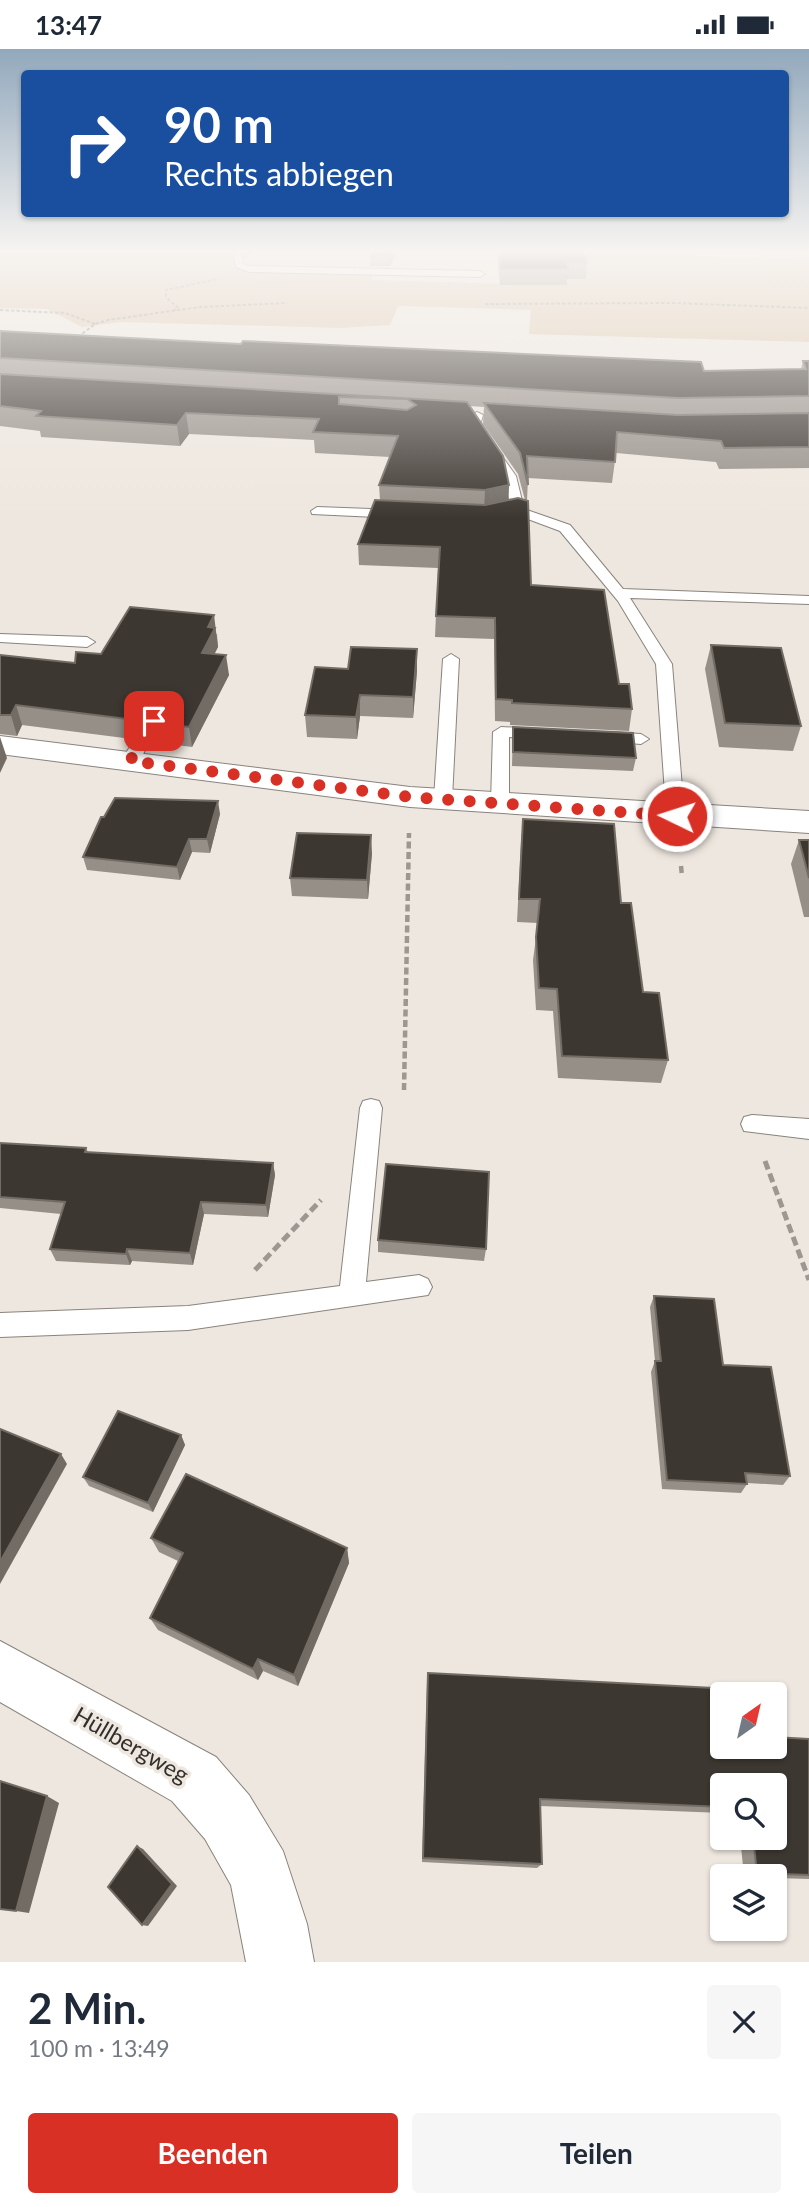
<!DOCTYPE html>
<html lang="de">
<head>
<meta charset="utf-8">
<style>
  :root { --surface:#fff; --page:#f6f6f7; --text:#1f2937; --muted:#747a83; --accent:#d93025 }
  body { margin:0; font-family:Lato,sans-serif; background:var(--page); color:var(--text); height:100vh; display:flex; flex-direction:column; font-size:26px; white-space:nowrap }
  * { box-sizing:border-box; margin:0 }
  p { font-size:23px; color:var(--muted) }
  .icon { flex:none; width:38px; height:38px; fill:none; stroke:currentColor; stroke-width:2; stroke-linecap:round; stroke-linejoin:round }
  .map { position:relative; height:1913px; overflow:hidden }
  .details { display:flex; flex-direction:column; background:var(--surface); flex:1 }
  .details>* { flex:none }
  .banner { position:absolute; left:21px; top:21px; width:768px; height:147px; border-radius:7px; box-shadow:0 2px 5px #0004; background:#1a4fa0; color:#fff; overflow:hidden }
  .needle { width:46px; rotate:34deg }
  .tools { position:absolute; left:710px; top:1633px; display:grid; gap:14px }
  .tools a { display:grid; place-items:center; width:77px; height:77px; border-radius:7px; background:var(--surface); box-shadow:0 2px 5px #0004; font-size:35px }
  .pin { position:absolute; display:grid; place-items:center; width:60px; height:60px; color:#fff; margin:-30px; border-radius:14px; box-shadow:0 4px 10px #0006 }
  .me { position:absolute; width:77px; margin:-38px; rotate:274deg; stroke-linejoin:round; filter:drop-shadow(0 0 5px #0008) }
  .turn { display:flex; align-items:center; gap:24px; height:147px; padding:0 28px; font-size:32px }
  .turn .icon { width:91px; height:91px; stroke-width:2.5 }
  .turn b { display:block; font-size:49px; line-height:60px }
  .round { display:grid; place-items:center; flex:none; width:74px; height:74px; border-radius:7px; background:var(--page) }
  .headline { display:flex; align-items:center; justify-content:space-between; height:119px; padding:0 28px }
  h1 { font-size:42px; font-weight:700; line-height:52px }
  .button { display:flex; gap:14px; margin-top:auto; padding:14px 28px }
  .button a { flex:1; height:80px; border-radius:7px; background:var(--accent); color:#fff; font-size:28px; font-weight:700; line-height:80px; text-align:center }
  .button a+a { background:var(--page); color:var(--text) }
  .status { display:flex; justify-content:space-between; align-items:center; height:49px; padding:0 35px; background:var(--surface); direction:ltr }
  .status svg { height:19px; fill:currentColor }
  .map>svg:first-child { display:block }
</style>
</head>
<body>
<div class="status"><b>13:47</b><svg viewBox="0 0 49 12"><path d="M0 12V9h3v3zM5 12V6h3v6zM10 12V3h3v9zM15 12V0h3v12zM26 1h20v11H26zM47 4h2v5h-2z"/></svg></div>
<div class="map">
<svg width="809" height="1913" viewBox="0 0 809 1913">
  <rect width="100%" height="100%" fill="#eee7df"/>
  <path fill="#ddc5aa" d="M0,201h256l-19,15 -10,2 146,3 -1,10 149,4 6,-33 282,8v83l-280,-8 2,-24 -133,-4 -8,19 -49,3 -219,-6 -40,5 -35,-18 -47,-1z"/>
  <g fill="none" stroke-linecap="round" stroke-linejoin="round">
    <g stroke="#8a837c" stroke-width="2">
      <g id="lane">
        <path d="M233,201h8l2,14 7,2 230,5 5,3 -5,3 -231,-5 -13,-5z"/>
        <path d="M477,363l6,3 -3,10 36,51 8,33 46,16 53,64 186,7v8l-179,-6 42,66 14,173 -3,4h-12l-3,-4 -12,-173 -38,-63 -58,-70 -43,-16 -15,1v-6l9,-2 -7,-32 -36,-51 3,-10z"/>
        <path d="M317,458l81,3 6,4 -6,4 -86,-4 -1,-3z"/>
        <path d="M0,585l87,3 8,5 -8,5 -87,-5z"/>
        <path d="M451,605l8,5 -7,140 -9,6 -9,-6 9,-140z"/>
        <path d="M154,667l8,5 -23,40 -3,4h-12l-3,-4 27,-43z"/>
        <path d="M501,678l39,2 8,5 -8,5 -31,-2v66l-9,6 -9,-6 2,-71z"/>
        <path d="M607,683l34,2 8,5 -8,5 -40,-3v-8z"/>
        <path d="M371,1050l8,2 3,7 -16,174 53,-7 9,4 4,8 -4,8 -240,35 -188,7v-24l188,-7 152,-20 20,-178 3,-7z"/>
        <path d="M752,1066l57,4v20l-65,-8 -3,-7 3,-7z"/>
      </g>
    </g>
    <g stroke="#8a837c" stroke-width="2">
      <g id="street">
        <path d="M0,687l410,51 399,24v22l-399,-26 -410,-53z"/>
        <path d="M0,1592l216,116 33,38 34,56 24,73 7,38h-68l-15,-77 -26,-46 -33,-38 -172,-99z"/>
      </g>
    </g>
    <g stroke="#9c9791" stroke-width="2" stroke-dasharray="3.5 2" stroke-linecap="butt">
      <path d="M485,255l187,-1 137,5"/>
      <path d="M0,261l65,3 30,11"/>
      <path d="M173,262l5,-3 -12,-11v-7l52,-11"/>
      <path d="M78,288l17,-13 13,-4 92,-13 87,-4"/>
    </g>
    <g stroke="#9c9791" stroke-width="4.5" stroke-dasharray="7 3.5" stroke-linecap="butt">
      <path d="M681,817l1,10"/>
      <path d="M404,1041l5,-257"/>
    </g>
    <g stroke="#9c9791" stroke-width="5" stroke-dasharray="9 4.5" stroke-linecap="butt">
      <path d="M765,1112l44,119"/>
      <path d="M255,1221l66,-70"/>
    </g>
    <use href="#lane" fill="#fff" fill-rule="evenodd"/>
    <use href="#street" fill="#fff" fill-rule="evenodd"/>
  </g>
  <g fill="#968f88" fill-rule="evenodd">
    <path d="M371,201h27l-8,16h-20z"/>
    <path d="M497,201h87l3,13 -1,16h-19v6h-67z"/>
    <path d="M0,282l704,40 97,-2 2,-8h6v107l-90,1 -3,-7 -100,-9 -4,30 -84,-5 -1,23 4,84 88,99 13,25 -3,22 -119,-6v-3l-15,-1 -1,-82 -59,-2 3,-69 -79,-3 -1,-21 22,-44 -1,-15 11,-28 -75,-4 -1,-13 -125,-6 -9,12 -139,-9 -1,-6 -40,-5zM469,357l15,1 -1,17 35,50 7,26h-17l1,-15z"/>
    <path d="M217,585l1,13 -4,7 15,21 -37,72 -39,-5 -4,-20 4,-8 -7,3 -14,22 -110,-14 -5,11 -17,-2v-79l75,8 26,-9z"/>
    <path d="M711,596l90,81 -8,25 -74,-4 -14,-78z"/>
    <path d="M417,622l-4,47 -53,-2 -3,23 -50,-2 -2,-22z"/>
    <path d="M513,678l123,31 -3,13 -121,-5z"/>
    <path d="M220,765l-10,39 -18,-1 -12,28 -93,-10 -4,-13z"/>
    <path d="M523,770l98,84 22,89 25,68 -7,23 -103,-5 -5,-67 -17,-1 -3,-50 5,-37 -21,-1 4,-80z"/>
    <path d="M799,791h10v77h-5l-13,-53z"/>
    <path d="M372,804l-4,46 -76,-3 -2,-18z"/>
    <path d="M0,1094l86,5 2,4 185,11 2,12 -7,42 -64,-3 -11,51 -61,-4 -2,4 -74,-4 -6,-12 11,-35 -61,-6z"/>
    <path d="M378,1191l108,9 -2,12 -106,-9z"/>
    <path d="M654,1247l69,69 67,111 -7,9 -36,-2v1l-6,9 -79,-4 -11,-117 4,-11 -5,-54z"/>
    <path d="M181,1386l4,10 -32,67 -64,-26 -6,-9z"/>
    <path d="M151,1489l196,10 2,15 -51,123 -35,-15 -5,9 -100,-50 -8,-12 28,-57 -19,-9z"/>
    <path d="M427,1634l296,64 86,-8v140l-34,-1v-2h-31l-4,-39h35v-52h-52v28l-183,-7 2,58 -5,4 -115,-6z"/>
  </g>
  <g fill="#726c65">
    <path d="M393,201h5l-8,16v-9z"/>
    <path d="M186,364l3,21 -9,12 -3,-21z"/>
    <path d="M509,436l-1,22 -24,4 1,-21z"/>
    <path d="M214,566l4,32 -13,26 -3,-20 6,-26z"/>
    <path d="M417,600v22l-4,47v-21z"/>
    <path d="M226,606l3,20 -37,72 -3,-20z"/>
    <path d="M149,645l4,20 -7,3 -14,22 -5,-20 15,-22z"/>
    <path d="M360,646v21l-3,23 -1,-22z"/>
    <path d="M16,656l6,20 -5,11 -6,-21z"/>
    <path d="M0,688l7,21 -7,15z"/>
    <path d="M218,752l2,13 -10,39 -3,-14z"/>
    <path d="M371,786l1,18 -4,46 -1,-19z"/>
    <path d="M189,790l3,13 -12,28 -3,-13z"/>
    <path d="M273,1114l2,12 -7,42 -2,-12z"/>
    <path d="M201,1153l3,12 -11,51 -3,-12z"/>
    <path d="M127,1200l5,12 -2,4 -4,-11z"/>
    <path d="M181,1386l4,10 -32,67 -5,-9z"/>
    <path d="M61,1405l6,10 -67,120v-22z"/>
    <path d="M347,1499l2,15 -51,123 -4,-11z"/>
    <path d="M258,1610l5,12 -5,9 -5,-11z"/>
    <path d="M47,1747l12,7 -30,110 -13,-2z"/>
    <path d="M137,1797l6,3 34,37 -29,40 -6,-1z"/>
  </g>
  <g fill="#3d3731" stroke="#726c65" stroke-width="2" fill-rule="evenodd">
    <path d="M371,201h22l-3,7 -20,-1z"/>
    <path d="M499,201h85l3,13h-20l1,6h-68z"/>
    <path d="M0,282l241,13 2,-3 458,21 3,9 102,-2 -3,-8h6v35l-131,2 -678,-40z"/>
    <path d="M0,325l467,28 36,54 6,29 -24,5 -106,-5 19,-49 -85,-4 6,-13 -133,-6 -9,12 -141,-9 5,-5 -41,-5zM339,348l68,2 9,6 -9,5 -68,-6z"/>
    <path d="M484,354l194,12 131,-2v34l-85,1 -3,-7 -104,-9 -2,30 -88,-6 1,29 -8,-32z"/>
    <path d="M518,449l10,3 3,84 73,5 15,94h10l3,25 -120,-6v-3l-16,-1 -1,-81 -59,-2 4,-69 -82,-3 17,-44 110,5z"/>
    <path d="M130,558l84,8 -6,12 7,1 -13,25 24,2 -37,72 -40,-5 12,-22 -12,-6 -7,3 -15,22 -111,-14 -5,10h-11v-60l75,8 1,-11 25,2z"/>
    <path d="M711,596l70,3 20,78 -76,-3z"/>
    <path d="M351,598l66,2 -4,48 -53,-2 -4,22 -51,-2 10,-48 33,2z"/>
    <path d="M513,678l120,6 3,25 -123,-6z"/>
    <path d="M115,749l103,3 -11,38h-18l-12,28 -94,-10 18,-40h3z"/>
    <path d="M523,770l91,5 7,79h10l12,89 16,1 9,67 -106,-4 -5,-67 -18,-1 -3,-51 4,-38h-21z"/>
    <path d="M297,784l74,2 -4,45 -77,-2z"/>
    <path d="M799,791h10v38z"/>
    <path d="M0,1094l86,5 -1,4 188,11 -7,42 -65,-3 -11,51 -63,-4 -1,5 -76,-5 15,-47 -65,-5z"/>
    <path d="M386,1115l103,8 -3,77 -108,-9z"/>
    <path d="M654,1247l60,3 9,66 48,2 19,109 -45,-3 2,11 -80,-4 -12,-119h6z"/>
    <path d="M118,1362l63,24 -33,68 -65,-26z"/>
    <path d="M0,1380l61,25 -61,108z"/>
    <path d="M186,1425l161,74 -53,127 -36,-16 -5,10 -103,-51 33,-65 -32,-15z"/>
    <path d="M428,1624l305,16 1,5h-11v53h52v-10l34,2v136l-52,-2 -4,-36h22v-52h-52v22l-183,-8 2,65 -119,-6z"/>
    <path d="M0,1732l47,15 -31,115 -16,-2z"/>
    <path d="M137,1797l35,38 -30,41 -34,-38z"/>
  </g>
  <linearGradient id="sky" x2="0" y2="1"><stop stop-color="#92a8bc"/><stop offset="0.43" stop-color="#f7f4f1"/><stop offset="1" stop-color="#f7f4f1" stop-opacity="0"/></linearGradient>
  <rect width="809" height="469" fill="url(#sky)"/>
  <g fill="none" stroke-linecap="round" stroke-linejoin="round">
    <path stroke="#d93025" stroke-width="12" stroke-dasharray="0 21.6" d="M154,672l-24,40 280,36 267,19"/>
  </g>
  <g text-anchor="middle" stroke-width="7" stroke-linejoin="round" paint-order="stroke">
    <g font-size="23" fill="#312e2b" stroke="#eee7df">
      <text transform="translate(131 1696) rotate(30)" y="8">Hüllbergweg</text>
    </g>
  </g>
</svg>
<div class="tools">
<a><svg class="needle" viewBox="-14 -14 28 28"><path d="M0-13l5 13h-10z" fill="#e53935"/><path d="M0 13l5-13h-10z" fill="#747a83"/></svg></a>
<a><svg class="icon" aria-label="search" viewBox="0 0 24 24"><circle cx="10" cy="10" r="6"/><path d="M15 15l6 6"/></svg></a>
<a><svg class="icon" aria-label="layers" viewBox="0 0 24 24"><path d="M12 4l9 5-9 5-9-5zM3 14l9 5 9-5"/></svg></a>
</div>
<div class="pin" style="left:154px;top:672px;background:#d93025"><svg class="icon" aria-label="arrive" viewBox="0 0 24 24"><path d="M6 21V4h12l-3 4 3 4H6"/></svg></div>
<svg class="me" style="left:677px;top:767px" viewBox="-20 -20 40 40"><circle r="17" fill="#d93025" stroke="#fff" stroke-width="3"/><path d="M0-11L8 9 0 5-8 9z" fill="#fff"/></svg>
<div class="banner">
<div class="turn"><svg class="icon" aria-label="right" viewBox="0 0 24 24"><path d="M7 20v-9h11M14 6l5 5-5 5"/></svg><div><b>90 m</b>Rechts abbiegen</div></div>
</div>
</div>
<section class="details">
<div class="headline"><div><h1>2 Min.</h1><p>100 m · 13:49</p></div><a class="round"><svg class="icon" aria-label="close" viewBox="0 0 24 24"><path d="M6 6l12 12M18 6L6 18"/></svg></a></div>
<div class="button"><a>Beenden</a><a>Teilen</a></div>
</section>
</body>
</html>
